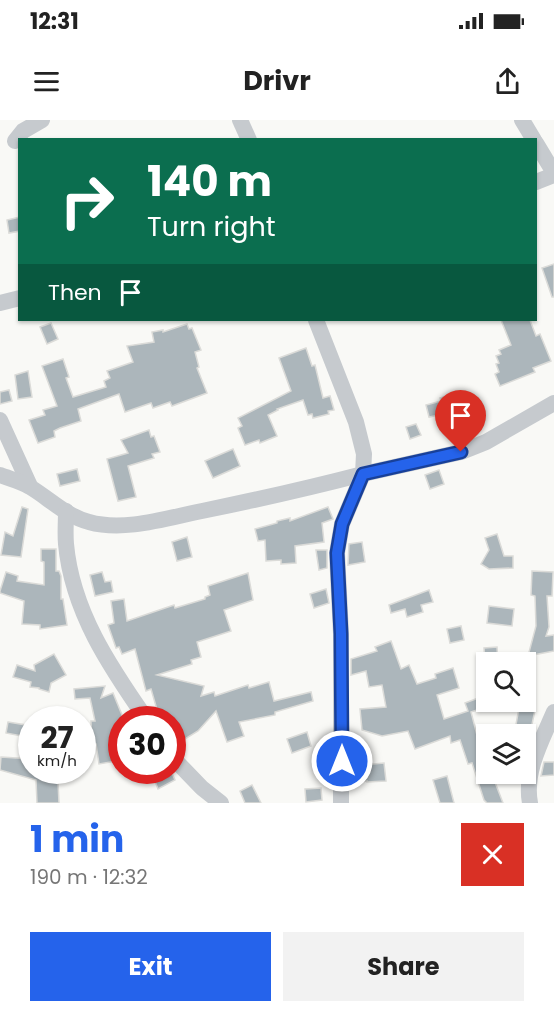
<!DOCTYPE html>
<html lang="en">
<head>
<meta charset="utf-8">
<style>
  :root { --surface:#fff; --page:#f2f2f2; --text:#222; --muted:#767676; --accent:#2563eb }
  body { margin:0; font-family:Poppins,sans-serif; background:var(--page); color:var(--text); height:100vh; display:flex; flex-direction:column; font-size:22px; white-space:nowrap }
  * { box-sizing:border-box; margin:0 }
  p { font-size:20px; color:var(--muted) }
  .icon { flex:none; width:33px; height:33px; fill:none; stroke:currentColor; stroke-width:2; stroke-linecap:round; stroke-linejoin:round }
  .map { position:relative; height:683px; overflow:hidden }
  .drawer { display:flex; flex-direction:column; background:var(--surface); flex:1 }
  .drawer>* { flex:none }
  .top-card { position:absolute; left:18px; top:18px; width:519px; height:183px; border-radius:0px; box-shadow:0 2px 4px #0004; background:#0b6e4f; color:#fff; overflow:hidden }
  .controls { position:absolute; left:476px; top:532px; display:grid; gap:12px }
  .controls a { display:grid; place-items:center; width:60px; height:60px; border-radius:0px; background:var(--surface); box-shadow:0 2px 4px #0004; font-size:30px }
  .speed { position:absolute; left:18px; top:586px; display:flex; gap:12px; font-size:30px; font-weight:700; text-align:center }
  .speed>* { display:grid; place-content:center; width:78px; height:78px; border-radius:50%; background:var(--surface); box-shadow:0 2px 4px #0004; line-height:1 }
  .speed small { font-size:15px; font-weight:400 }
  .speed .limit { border:9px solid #d22; background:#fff; color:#111 }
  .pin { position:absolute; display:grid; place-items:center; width:51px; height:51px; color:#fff; margin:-62px -26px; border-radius:50% 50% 50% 0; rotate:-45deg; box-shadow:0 0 6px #0007 }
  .pin .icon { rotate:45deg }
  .me { position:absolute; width:66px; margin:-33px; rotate:0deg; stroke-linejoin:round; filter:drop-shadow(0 0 4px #0008) }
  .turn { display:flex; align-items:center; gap:21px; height:126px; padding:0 30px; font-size:27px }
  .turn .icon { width:78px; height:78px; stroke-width:2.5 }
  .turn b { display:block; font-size:42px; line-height:51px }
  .then { display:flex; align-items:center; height:57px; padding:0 30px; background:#0003; gap:12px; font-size:22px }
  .round { display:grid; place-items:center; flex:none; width:63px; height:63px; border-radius:0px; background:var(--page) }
  .headline { display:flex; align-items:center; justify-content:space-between; height:102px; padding:0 30px }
  h1 { font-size:36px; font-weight:700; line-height:45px; color:var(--accent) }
  .cta { display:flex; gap:12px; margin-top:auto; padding:12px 30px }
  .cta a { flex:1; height:69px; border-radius:0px; background:var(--accent); color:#fff; font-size:24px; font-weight:700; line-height:69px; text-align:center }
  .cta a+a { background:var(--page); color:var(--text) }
  .status { display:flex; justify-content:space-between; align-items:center; height:42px; padding:0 30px; background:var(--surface); direction:ltr }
  .status svg { height:16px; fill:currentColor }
  header { display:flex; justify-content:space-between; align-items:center; height:78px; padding:0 30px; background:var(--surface); font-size:27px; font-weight:700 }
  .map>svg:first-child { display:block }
</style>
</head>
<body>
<div class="status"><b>12:31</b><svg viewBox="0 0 49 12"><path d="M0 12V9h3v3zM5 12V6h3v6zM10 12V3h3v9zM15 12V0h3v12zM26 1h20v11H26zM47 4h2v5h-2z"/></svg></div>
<header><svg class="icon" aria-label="menu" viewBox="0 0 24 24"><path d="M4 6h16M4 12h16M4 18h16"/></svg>Drivr<svg class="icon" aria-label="share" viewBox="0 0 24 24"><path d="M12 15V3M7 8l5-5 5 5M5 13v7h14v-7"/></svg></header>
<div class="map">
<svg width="554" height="683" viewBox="0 0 554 683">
  <rect width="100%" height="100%" fill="#f9f9f6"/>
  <g fill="#acb6bb" stroke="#dbdbd8" stroke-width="1.5">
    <path d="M20,97v14l-11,2 -2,-13z"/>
    <path d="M554,144v33h-2l-10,-29z"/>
    <path d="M501,200h29l6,16 4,-2 11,27 -18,7 2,4 -35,14 -5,-12 4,-2 -3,-8 3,-1 -3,-7 5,-2 -2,-4 12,-5z"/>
    <path d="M51,203l7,16 -11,5 -7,-17z"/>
    <path d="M187,204l2,5 3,-1 9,22 -6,2 4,15 -2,1 10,25 -35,13 -2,-4 -17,6 -2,-5 -26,9 -6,-18 -41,15 3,12 -21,7 -6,3 1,6 -17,6 -9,-23 16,-5 -2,-5 14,-4 -15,-40 21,-7 6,18 -3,1 7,19 33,-10 -2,-6 6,-3 -3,-7 26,-9 -6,-16 27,-4 -2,-10 11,-2v2z"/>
    <path d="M306,228l6,18 3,-1 8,33 7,-2 4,14 -6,1 1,3 -16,4 -1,-4 -4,1 -5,-15 -26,9 1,1 -10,5 9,21 -17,7 -1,-3 -14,5 -7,-17 4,-2 -4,-8 53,-27 -12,-33z"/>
    <path d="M28,251l4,26 -14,2 -3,-24z"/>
    <path d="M9,270l3,11 -12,3v-12z"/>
    <path d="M451,275l10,27 -18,6 -4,-13 -10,2 -3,-12 15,-4 -1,-3z"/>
    <path d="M416,304l5,11 -11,4 -4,-12z"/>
    <path d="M149,310l2,7 3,-1 6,16 -8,2 2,4 -26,8 8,31 -18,4 -11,-42 21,-6 -7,-13z"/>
    <path d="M233,329l7,17 -27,12 -8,-17z"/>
    <path d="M77,349l3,12 -20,5 -3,-12z"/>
    <path d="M439,350l5,14 -14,5 -5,-14z"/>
    <path d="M22,387l6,2 -7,48 -20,-2 4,-23 8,4z"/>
    <path d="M328,387l5,12 -11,4 2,19 -29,4 1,17 -15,1v-4l-15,1 -1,-21 -7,1 -3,-12 22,-6v-2l13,-3v3z"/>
    <path d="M497,414l7,22h9v12l-24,1 -8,-5 8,-14 -4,-12z"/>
    <path d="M187,417l5,20 -15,4 -5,-19z"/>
    <path d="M362,422l3,20 -17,3 1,-21z"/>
    <path d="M41,429h15v22h3l2,5v23h2l4,26 -27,4v-4l-18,-1 2,-23 -24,-8v-2l6,-19 12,4 -1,5 27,4v-23l-3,-1z"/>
    <path d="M316,430h11v18l-8,2z"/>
    <path d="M532,451l21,1 -1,24h-5l2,31 -3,9 8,-1v16l-26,5 8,-30 -1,-30 -4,-1z"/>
    <path d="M102,452l3,10 6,-1 2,11 -18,4 -5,-21z"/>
    <path d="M248,453l5,27 -29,10 7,21 -34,11 4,15 -10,3 1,4 -35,11 47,11 -3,10 13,-4 1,4 33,-11 1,3 20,-6 5,19 37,-9 2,9 -38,11v3l-36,7 5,14 -17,6 -11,-31 -18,20 -26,16v-27h-12l-9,-31 -5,2 -11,-42 -13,5 -3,-7 -3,1 -8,-23 6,-2 -3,-22 13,-2 3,22 47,-16 1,3 30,-9v-2l5,-2 -2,-9z"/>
    <path d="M326,469l3,14 -15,5 -4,-14z"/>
    <path d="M429,470l4,12 -12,3 2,7 -16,5 -2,-8 -14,4 -2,-8z"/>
    <path d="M489,486l25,3 -2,17 -25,-3z"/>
    <path d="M461,506l3,14 -14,3 -3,-14z"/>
    <path d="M391,521l10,28 8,-4 8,19 19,-6 -1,-4 18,-6 6,20 -22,7 7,24 24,-8 -3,-8 21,-8v12l-15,5 7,27 5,-2 3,10v32l7,-2 10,26h-16l-3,-3 -12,-37 -4,1 -8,-24 -9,3 -1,-7 -35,13 -7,-18 -26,5 -20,-6 -2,-21 26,-2 -4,-22 -13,2 -3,-16 -15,4v-16l26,-8 -2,-4z"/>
    <path d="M497,527l1,16h-13l-1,-15z"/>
    <path d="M54,534l12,21 -15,8 -2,9 -10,-3v-1l-9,-1 1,-5 -18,-5 4,-12 18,6 -1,-6z"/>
    <path d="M105,566l-4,12 12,-5 9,22v45l-23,4 -3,-20h-4l-1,-23h4l-5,-23 -15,1 -1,-10z"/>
    <path d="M519,588l16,2 -5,24 -5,-3 -2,4h-9z"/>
    <path d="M8,602l24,4v12l-26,-5z"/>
    <path d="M307,612l4,14 -19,7 -5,-14z"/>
    <path d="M1,637l31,2v12h34l-1,11h-7l1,21h-22l-1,-23 -36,-10z"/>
    <path d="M544,642h10v13l-13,1z"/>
    <path d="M384,643l2,18 -19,1v-1l-12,2 -4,-17z"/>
    <path d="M151,651h20l4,9 -17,9z"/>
    <path d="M447,656l7,27h-14l-7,-23z"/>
    <path d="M252,665l9,18h-16l-5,-12z"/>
    <path d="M321,668l1,12 -16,2 -1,-13z"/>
  </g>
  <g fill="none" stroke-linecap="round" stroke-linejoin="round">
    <g stroke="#c6cace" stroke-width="16">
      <path d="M240,0l9,20"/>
      <path d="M522,0l12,20"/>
      <path d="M15,21l8,-10 19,-11"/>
      <path d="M536,23l18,30"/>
      <path d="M536,62l18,-7"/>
      <path d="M0,183l20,-5"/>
      <path d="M0,300l30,66"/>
      <path d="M0,355c10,4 21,6 30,12 20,12 36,29 59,35 35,10 78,-4 113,-11 54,-11 107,-23 161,-37l1,-20 -8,-32 -40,-102"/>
      <path d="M66,391c0,11 -1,22 0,33 6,67 44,123 81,176"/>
      <path d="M172,637l30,31 19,15"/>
      <path d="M341,683v-169l-4,-81 5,-29 21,-50 98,-22 25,-10 68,-39"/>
      <path d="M530,683c-6,-31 12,-63 24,-91"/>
    </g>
  </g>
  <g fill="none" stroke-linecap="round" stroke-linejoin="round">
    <g stroke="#184099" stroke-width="15">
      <path id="route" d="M342,641l-1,-127 -4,-81 5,-29 21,-50 98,-22"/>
    </g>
    <use href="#route" stroke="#2563eb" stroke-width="10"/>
  </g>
</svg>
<div class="controls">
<a><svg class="icon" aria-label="search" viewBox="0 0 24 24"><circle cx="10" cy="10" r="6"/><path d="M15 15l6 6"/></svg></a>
<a><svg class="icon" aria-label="layers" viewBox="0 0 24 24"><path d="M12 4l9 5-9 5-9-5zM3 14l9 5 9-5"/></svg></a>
</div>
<div class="speed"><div>27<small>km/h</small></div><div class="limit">30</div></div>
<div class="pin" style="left:461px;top:332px;background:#d93025"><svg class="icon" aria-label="arrive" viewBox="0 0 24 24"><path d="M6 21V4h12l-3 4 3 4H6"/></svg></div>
<svg class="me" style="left:342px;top:641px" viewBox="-20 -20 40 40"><circle r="17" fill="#2563eb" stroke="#fff" stroke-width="3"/><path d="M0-11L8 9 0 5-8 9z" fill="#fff"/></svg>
<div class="top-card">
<div class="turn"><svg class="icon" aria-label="right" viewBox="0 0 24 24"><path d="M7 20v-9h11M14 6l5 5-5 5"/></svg><div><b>140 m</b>Turn right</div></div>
<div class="then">Then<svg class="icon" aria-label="arrive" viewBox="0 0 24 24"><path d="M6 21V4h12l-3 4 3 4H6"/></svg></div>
</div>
</div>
<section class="drawer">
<div class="headline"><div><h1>1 min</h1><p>190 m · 12:32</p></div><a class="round" style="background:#d93025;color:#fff"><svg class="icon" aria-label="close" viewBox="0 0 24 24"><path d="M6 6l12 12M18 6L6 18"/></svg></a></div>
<div class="cta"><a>Exit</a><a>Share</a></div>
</section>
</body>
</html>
